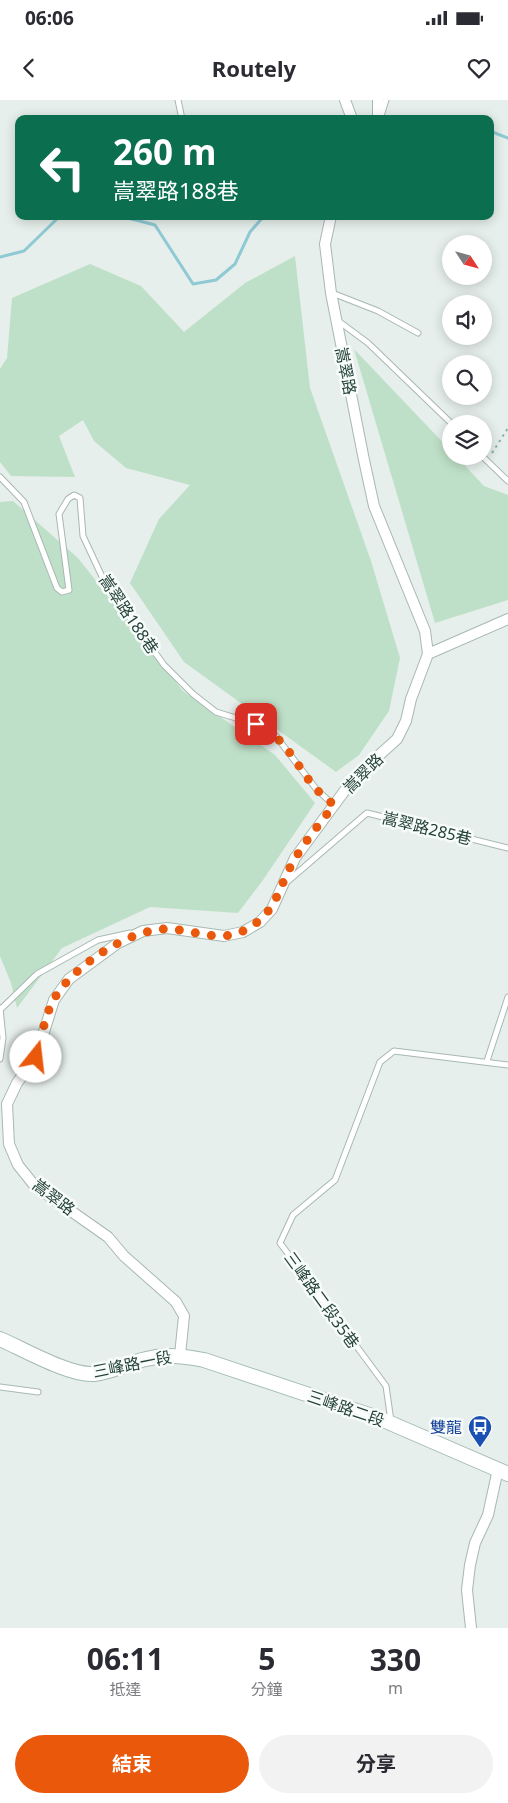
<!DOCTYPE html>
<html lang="zh-TW">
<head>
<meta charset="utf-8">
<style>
  :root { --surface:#fff; --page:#f2f2f3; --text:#2b2b33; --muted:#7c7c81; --accent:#ea580c }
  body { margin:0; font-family:"Noto Sans","Noto Sans TC",sans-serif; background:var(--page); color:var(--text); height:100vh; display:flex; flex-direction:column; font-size:19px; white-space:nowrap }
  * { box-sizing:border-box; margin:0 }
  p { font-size:16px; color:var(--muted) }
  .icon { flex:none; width:28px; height:28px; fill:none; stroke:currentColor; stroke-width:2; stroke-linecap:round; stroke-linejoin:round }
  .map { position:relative; height:1528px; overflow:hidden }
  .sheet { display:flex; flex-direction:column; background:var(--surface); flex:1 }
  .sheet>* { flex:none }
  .top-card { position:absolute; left:15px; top:15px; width:479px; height:105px; border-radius:10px; box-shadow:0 2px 12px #0003; background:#0b6e4f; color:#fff; overflow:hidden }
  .needle { width:32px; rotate:126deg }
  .controls { position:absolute; left:442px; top:135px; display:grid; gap:10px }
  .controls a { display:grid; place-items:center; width:50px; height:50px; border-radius:50%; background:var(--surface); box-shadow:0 2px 12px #0003; font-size:25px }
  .pin { position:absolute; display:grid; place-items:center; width:42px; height:42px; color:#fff; margin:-21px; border-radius:10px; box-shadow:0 2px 8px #0006 }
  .me { position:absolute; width:55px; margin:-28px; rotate:16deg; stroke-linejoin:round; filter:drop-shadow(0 0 4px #0008) }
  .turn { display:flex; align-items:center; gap:18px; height:105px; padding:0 15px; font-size:22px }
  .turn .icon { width:65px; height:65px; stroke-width:2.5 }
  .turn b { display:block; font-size:35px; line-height:42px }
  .eta { display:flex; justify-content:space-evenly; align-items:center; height:85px; text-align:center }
  .eta b { font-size:30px; font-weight:700; line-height:35px }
  .button { display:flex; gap:10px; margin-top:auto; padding:10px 15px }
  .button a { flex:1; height:58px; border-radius:30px; background:var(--accent); color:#fff; font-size:20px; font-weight:700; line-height:58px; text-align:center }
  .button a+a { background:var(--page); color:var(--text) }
  .status { display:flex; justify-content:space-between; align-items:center; height:35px; padding:0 25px; background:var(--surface); direction:ltr }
  .status svg { height:14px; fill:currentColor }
  header { display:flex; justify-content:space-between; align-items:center; height:65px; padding:0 15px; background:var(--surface); font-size:22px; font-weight:700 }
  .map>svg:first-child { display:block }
</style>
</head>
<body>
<div class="status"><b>06:06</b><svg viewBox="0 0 49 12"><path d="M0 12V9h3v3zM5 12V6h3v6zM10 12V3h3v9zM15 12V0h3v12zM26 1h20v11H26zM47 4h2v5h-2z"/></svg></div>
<header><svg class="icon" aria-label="back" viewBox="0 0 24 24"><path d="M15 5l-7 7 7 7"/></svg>Routely<svg class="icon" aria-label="heart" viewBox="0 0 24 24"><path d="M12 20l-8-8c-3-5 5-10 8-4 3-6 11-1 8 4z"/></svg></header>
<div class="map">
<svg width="508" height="1528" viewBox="0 0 508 1528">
  <rect width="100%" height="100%" fill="#e6efeb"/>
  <g fill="#bfe0c8">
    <path d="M295,156l15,132 61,173 29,97 -11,53 -30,44 -23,17 -152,-110 -54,-79 29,-64 31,-34 -64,-17 -32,-27 -11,-21 -24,16 16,41 -64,-1 -11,-14v-93l7,-11 5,-60 78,-34 51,22 43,46 61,-49z"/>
    <path d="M354,249l97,102v5h5l28,30 24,9v105l-73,23z"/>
    <path d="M13,401l65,57 105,133 92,64 40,48 -52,77 -25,33 -88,-6 -88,41 -45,60 -6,-25 -11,-27v-454z"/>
  </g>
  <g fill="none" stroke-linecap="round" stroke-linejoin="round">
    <g stroke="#8ec9d4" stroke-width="3">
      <path d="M490,31l18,7"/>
      <path d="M120,116l35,9 38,59 23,-4 19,-16 15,-32 14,-16"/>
      <path d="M0,157l24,-6 36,-35"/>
    </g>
    <g stroke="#a8b8b2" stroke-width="7">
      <g id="lane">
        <path d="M178,0l4,19"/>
        <path d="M381,16l5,-16"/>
        <path d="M332,193l46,18 40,22"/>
        <path d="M337,220l31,23 84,81"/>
        <path d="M482,356l26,25"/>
        <path d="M0,377l24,25 33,86 5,4 7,-2 -10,-76 9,-15 6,-4 6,3 3,38 22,47 59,82 29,29 23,18 40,12 19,11 42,55 17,15"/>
        <path d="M288,781l79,-68 141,35"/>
        <path d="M1,909l36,-35 61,-34 32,-7"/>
        <path d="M0,959l3,-21 -3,-30"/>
        <path d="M487,961l21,-64"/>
        <path d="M0,1287l38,5"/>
        <path d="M391,1321l-5,-35 -106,-143 13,-28 42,-35 45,-118 14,-11 114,14"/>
      </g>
    </g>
    <g stroke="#a8b8b2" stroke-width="12">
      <g id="street">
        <path d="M345,0l7,19"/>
        <path d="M378,0v19"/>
        <path d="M428,554l80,-35"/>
        <path d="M180,1255l4,-39 -8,-14 -52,-46 -16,-19 -74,-52 -16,-20 -9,-21 -2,-40 10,-21 19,-26 18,-57 15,-21 49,-36 25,-12 24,-3 57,8 19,-4 17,-10 12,-13 23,-51 59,-80 43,-39 9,-18 5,-22 17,-45 -3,-23 -51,-125 -10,-46 -33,-167 -6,-49 6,-28"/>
        <path d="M471,1528l-4,-38 3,-25 5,-22 13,-28 10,-46"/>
      </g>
    </g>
    <g stroke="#a4bbb3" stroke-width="16">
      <path id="secondary" d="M0,1239c23,10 70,37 94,35 18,-2 34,-11 52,-15 20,-5 38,-3 58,1l177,59 127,55"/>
    </g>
    <path stroke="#86b3a5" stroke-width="2" stroke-dasharray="2.5 4" stroke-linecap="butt" d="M492,353l16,-25"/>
    <use href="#lane" stroke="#fff" stroke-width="5"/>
    <use href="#street" stroke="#fff" stroke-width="10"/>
    <use href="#secondary" stroke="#fff" stroke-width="14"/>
  </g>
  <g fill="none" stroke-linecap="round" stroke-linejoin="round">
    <path stroke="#ea580c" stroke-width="9" stroke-dasharray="0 16.2" d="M36,957c5,-18 9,-42 18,-58 19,-33 75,-70 113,-70 25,0 54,15 78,1 34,-18 32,-43 51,-73 11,-18 25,-35 38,-52 -6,-5 -12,-10 -18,-16 -19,-22 -31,-53 -60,-65"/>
  </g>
  <defs>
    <g id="bus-pin" transform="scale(1.25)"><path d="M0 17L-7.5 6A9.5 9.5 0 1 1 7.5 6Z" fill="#1a4fb4" stroke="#f7fbf9"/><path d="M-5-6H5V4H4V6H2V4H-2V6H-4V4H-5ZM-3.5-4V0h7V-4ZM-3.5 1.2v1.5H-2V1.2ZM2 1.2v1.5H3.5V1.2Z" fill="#fff"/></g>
  </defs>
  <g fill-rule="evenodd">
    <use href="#bus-pin" x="480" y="1327"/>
  </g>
  <g text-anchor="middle" stroke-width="5" stroke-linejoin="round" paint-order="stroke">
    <g font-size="16" fill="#24423a" stroke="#f7fbf9">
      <text transform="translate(346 271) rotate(79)" y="6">嵩翠路</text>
      <text transform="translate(129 514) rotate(56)" y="6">嵩翠路188巷</text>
      <text transform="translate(363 673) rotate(-45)" y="6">嵩翠路</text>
      <text transform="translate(427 728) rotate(14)" y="6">嵩翠路285巷</text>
      <text transform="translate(54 1097) rotate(37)" y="6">嵩翠路</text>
      <text transform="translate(322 1200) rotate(54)" y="6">三峰路二段35巷</text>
      <text transform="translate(132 1264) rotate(-11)" y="6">三峰路一段</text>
      <text transform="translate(346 1308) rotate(19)" y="6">三峰路二段</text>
    </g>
    <g font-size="16" fill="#164399" stroke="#f7fbf9" text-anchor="end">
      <text x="462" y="1333">雙龍</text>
    </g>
  </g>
</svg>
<div class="controls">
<a><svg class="needle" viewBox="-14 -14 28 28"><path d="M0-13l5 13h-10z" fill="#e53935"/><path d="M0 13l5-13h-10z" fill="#7c7c81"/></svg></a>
<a><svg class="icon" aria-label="sound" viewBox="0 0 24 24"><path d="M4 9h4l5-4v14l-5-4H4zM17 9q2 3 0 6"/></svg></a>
<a><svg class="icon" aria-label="search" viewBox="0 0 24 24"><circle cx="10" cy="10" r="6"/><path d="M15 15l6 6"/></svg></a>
<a><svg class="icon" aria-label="layers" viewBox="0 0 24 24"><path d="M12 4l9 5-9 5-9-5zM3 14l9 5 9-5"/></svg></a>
</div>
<div class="pin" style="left:256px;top:624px;background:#d93025"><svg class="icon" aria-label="arrive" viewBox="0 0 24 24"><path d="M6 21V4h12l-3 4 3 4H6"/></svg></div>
<svg class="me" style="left:36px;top:957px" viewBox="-20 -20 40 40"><circle r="19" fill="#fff"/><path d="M0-13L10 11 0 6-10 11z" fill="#ea580c"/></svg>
<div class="top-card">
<div class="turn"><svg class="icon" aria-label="left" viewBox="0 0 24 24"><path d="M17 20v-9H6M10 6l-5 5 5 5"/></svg><div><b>260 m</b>嵩翠路188巷</div></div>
</div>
</div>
<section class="sheet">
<div class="eta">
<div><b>06:11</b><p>抵達</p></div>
<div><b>5</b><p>分鐘</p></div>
<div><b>330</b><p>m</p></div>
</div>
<div class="button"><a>結束</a><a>分享</a></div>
</section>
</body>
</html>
